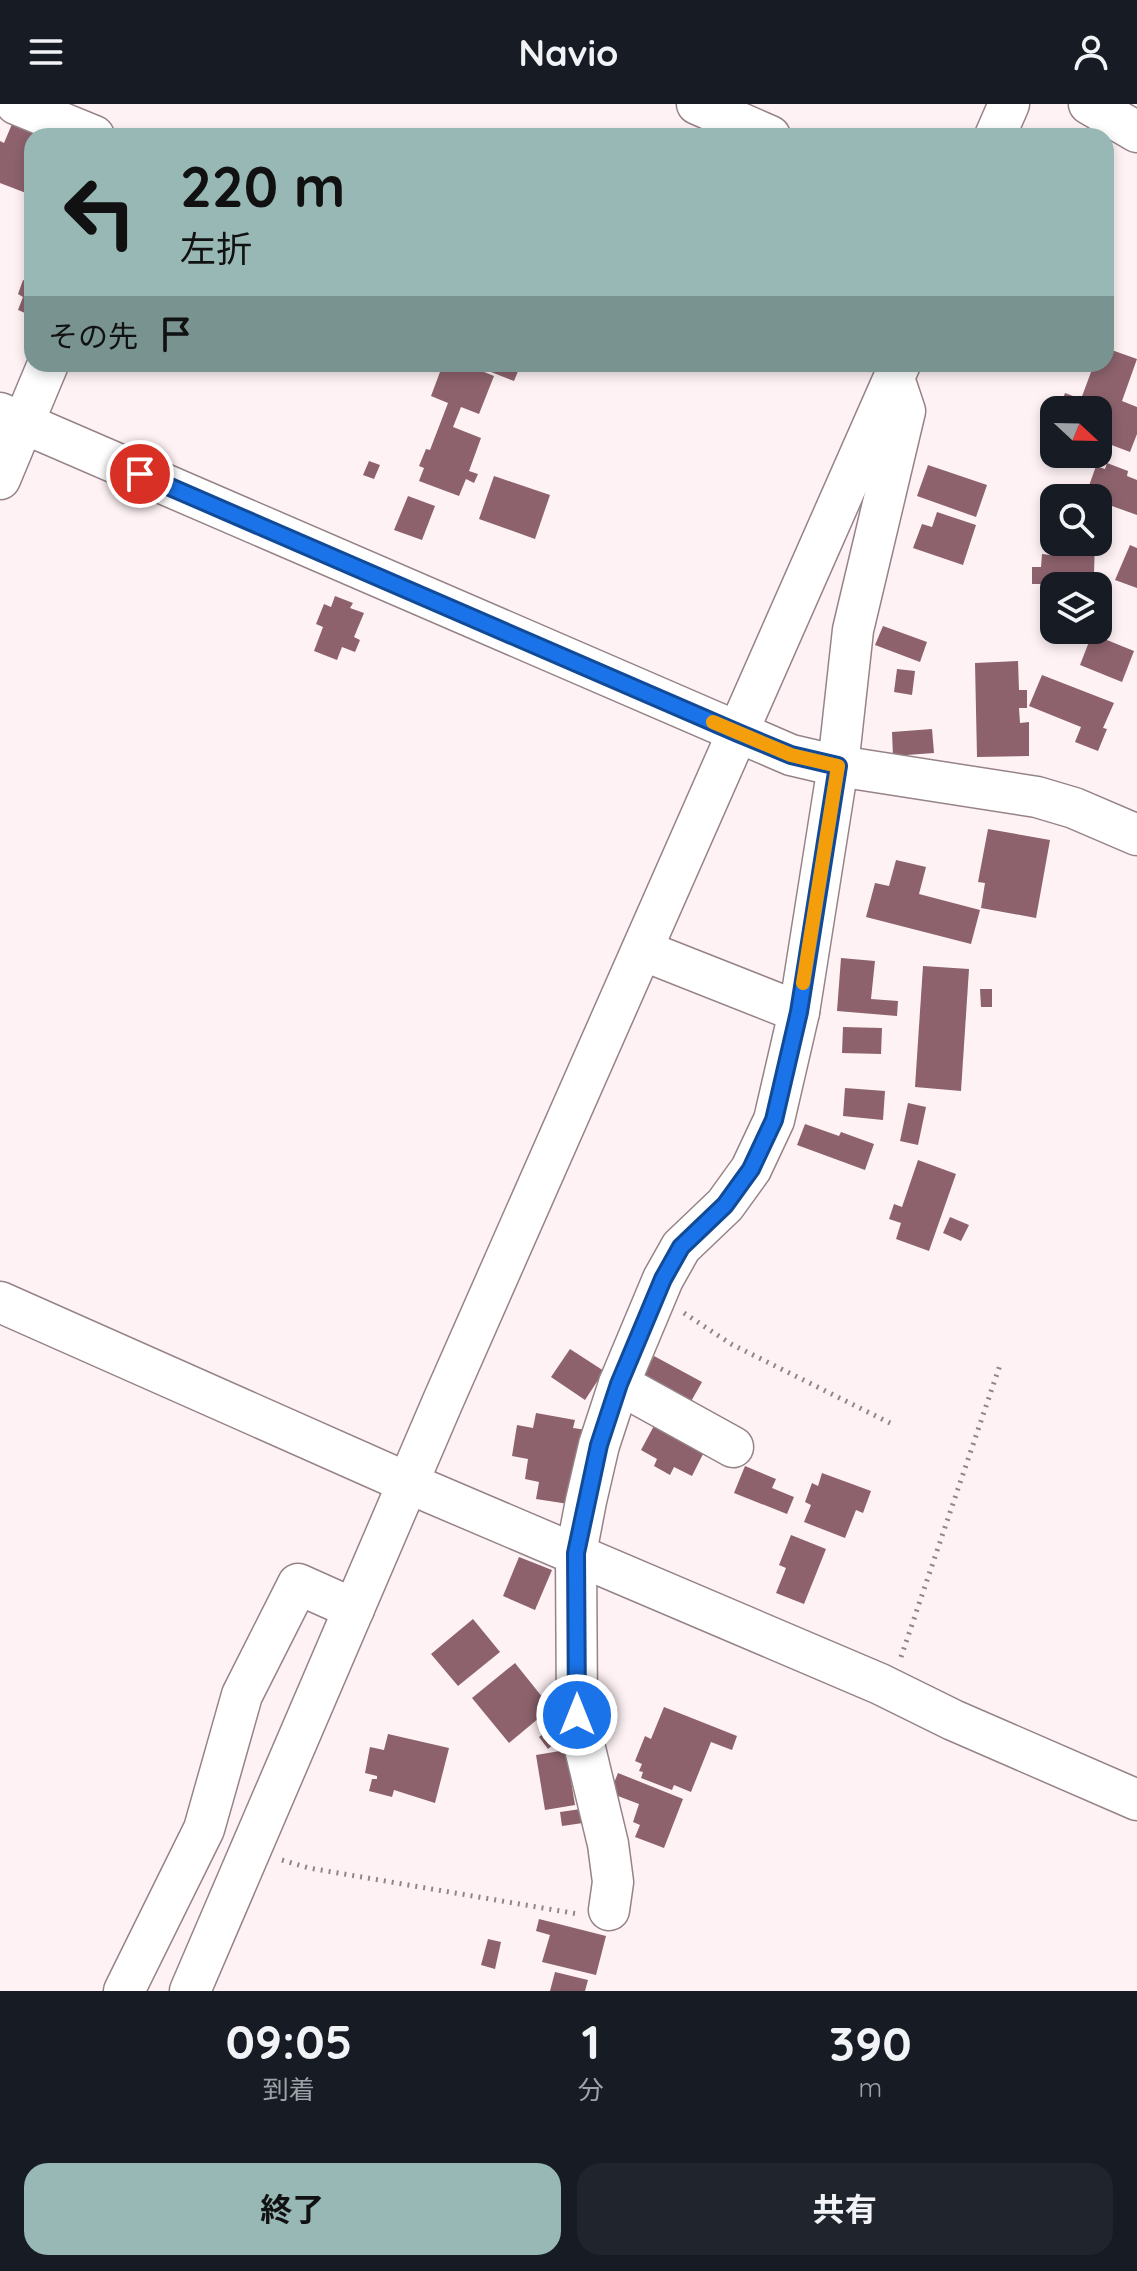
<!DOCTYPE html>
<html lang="ja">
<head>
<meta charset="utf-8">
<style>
  :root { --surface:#171b24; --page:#20242c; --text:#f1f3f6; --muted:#9ea1a6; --accent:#97b8b5 }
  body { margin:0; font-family:Quicksand,"Noto Sans JP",sans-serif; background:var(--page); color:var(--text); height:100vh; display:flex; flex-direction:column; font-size:30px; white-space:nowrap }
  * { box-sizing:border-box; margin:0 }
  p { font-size:26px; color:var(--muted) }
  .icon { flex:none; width:44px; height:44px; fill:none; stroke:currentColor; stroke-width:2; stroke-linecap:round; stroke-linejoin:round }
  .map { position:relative; height:1887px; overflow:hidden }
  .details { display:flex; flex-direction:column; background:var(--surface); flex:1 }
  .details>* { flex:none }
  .top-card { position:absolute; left:24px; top:24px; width:1090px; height:244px; border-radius:24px; box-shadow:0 4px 12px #0003; background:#97b8b5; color:#111; overflow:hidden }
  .needle { width:52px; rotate:112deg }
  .tools { position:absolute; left:1040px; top:292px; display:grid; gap:16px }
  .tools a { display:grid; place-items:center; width:72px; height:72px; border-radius:16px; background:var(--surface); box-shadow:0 4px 12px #0003; font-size:40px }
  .pin { position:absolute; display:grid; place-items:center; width:68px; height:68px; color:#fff; margin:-34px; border:4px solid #fff; border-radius:50%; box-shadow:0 2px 8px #0007 }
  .me { position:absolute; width:88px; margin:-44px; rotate:0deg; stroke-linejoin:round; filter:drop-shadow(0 0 6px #0008) }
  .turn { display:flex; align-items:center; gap:28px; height:168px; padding:0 24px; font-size:36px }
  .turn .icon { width:104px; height:104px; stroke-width:2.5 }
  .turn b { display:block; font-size:56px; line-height:68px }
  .then { display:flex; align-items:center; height:76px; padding:0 24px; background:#0003; gap:16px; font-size:30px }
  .eta { display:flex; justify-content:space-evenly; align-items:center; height:136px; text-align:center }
  .eta b { font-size:48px; font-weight:700; line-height:56px }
  .action { display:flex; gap:16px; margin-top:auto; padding:16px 24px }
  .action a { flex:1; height:92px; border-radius:24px; background:var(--accent); color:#111; font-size:32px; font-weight:700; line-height:92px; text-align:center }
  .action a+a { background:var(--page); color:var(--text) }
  header { display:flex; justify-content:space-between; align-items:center; height:104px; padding:0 24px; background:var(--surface); font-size:36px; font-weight:700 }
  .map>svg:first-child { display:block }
</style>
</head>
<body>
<header><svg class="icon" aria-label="menu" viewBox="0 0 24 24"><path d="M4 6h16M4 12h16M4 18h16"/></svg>Navio<svg class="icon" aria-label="person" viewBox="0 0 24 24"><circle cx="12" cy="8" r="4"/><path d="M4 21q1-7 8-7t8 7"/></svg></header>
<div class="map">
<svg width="1137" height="1887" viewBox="0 0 1137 1887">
  <rect width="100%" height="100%" fill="#fef2f5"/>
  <g fill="#8d626d">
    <path d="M12,20l29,6 -3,6h-6v42l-6,15 -26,-10v-42l4,2z"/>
    <path d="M32,170v42l-14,-6 5,-13 -5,-3 5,-14 5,2z"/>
    <path d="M1106,244l31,11 -15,42 15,6v27l-7,18 -29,-11 -3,8v-39h-39l6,-17 16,6 13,-35h12z"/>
    <path d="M443,260h21l30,12 -15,38 -18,-7 -8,20 28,11 -12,33 9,3 -4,9 -8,-4 -7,17 -40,-15 5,-13 -5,-2 7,-17 4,1 18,-47 -17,-7z"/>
    <path d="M471,260h50l-7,17z"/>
    <path d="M369,357l11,4 -6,14 -11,-4z"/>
    <path d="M1107,359l21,8 -1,5 10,4v35l-39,-14v-3l-13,-1 11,-31 9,3z"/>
    <path d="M928,361l59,20 -11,32 -59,-21z"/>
    <path d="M494,372l56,19 -15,44 -56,-20z"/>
    <path d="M408,392l27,10 -13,34 -28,-10z"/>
    <path d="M937,408l39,13 -13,40 -50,-17 9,-24 10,3z"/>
    <path d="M1051,408l3,1v29h41l-1,31 -11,-1v14h-29v35h-14l1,-37h-9v-17h9l1,-13 8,1z"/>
    <path d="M1130,441l7,3v40l-22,-8z"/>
    <path d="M335,492l18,7 -3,5 14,5 -10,24 6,3 -5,12 -13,-5 -5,13 -23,-9 9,-24 -7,-3 8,-20 7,3z"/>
    <path d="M883,522l44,16 -7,20 -45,-17z"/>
    <path d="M1092,530l42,17 -12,31 -42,-17z"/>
    <path d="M1018,557l1,29h8v18h-8l1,15 9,-1v34l-52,1 -2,-94z"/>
    <path d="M897,565l18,2 -3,24 -18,-3z"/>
    <path d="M1042,571l72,28 -11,25 4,1 -9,22 -23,-9 6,-15 -52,-21z"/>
    <path d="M932,625l2,24 -41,3 -1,-24z"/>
    <path d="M988,725l62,11 -14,78 -55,-10 4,-25 -7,-1z"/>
    <path d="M896,756l30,7 -7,27 61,16 -9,34 -105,-27 9,-34 14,3z"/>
    <path d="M841,854l34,3 -4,38 27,2 -1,15 -60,-5z"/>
    <path d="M923,862l46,3 -8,122 -46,-4z"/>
    <path d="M980,885h12v18h-11z"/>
    <path d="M843,923l39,1 -1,26 -39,-1z"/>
    <path d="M845,984l40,3 -2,29 -40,-4z"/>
    <path d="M908,999l18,4 -8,38 -18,-4z"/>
    <path d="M805,1020l34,12 2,-4 33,12 -9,26 -68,-25z"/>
    <path d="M918,1056l38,14 -27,77 -33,-12 5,-16 -12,-4 5,-15 8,3z"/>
    <path d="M950,1113l19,8 -8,16 -18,-8z"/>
    <path d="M570,1245l34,22 -19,29 -34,-23z"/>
    <path d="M654,1252l48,26 -13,23 -47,-26z"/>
    <path d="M536,1309l39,7 -2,8 14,2 -12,75 -39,-6 3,-17 -14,-3 3,-20 -16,-3 5,-31 16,3z"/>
    <path d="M656,1318l50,26 -14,28 -18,-9 -4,8 -16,-9 3,-7 -16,-9z"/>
    <path d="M745,1362l31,13 -4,9 22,9 -7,17 -53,-21z"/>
    <path d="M822,1369l49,18 -8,22 -7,-3 -11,28 -41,-16 7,-17 -6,-3 7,-19 6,3z"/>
    <path d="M791,1431l35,14 -22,55 -28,-11 10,-25 -7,-3z"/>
    <path d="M519,1453l33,13 -17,40 -32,-14z"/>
    <path d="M473,1515l27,33 -42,34 -27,-32z"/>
    <path d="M515,1559l36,45 -42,35 -37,-45z"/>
    <path d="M664,1603l73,29 -5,14 -21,-8 -20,50 -17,-7 -2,5 -31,-12 2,-6 -4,-1 3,-7 -7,-3 10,-25 6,3z"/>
    <path d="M556,1620l9,11 -17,14 -9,-12z"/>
    <path d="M388,1630l61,14 -14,55 -41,-13 -2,7 -23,-6 3,-12h5v-3l-12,-3 5,-26 14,3z"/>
    <path d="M566,1646l9,55 -30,5 -9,-55z"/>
    <path d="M618,1669l65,26 -19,49 -29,-11 5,-12 -7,-3 6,-18 -29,-11z"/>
    <path d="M581,1705l2,14 -21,3 -2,-14z"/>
    <path d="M539,1815l67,17 -10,39 -54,-13 8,-27 -14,-4z"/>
    <path d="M488,1835l13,3 -6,27 -14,-4z"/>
    <path d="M555,1868l33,8 -3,11h-35z"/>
  </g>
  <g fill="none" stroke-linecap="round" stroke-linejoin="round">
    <g stroke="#968387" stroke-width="43">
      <g id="minor">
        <path d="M16,0l78,32"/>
        <path d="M697,0l73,32"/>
        <path d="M1089,0l48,28"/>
        <path d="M995,32l14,-32"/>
        <path d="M0,309l791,342 47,11 199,31 37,11 63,27"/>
        <path d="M0,375l48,-115"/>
        <path d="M642,846l157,62"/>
        <path d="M0,1198l408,181 472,201 73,36 184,80"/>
        <path d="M619,1280l114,63"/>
        <path d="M609,1806l4,-28 -5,-38 -31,-129 -1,-162 10,-52 13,-56 20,-61 44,-105 18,-32 44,-42 26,-36 23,-49 25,-108 39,-246 15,-136 52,-219 -8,-24"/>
        <path d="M124,1887l80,-162 38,-134 56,-111 56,25"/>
        <path d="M190,1887l253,-590 457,-1037"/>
      </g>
    </g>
    <g stroke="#8f8687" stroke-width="5" stroke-dasharray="2 6" stroke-linecap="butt">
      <path d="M684,1209l47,31 163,81"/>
      <path d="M901,1553l100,-295"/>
      <path d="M282,1756l27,8 269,46"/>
    </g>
    <use href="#minor" stroke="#fff" stroke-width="40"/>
  </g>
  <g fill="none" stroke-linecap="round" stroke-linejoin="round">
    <g stroke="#114b97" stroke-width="20">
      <path id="route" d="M140,370l598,259 53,22 47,11 -39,246 -25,108 -23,49 -26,36 -44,42 -18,32 -44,105 -20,61 -23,108 1,162"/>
    </g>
    <use href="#route" stroke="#1a73e8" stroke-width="14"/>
    <path stroke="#f59e0b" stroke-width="14" d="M713,618l78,33 47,11 -35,217"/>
  </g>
</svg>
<div class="tools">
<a><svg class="needle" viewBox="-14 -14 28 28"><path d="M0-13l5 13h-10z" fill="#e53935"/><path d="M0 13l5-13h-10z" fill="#9ea1a6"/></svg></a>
<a><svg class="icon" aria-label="search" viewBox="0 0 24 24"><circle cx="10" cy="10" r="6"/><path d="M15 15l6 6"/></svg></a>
<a><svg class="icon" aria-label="layers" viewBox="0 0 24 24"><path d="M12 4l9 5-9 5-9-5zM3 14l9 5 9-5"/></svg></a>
</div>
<div class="pin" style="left:140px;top:370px;background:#d93025"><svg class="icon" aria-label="arrive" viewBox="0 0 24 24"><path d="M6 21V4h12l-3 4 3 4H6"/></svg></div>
<svg class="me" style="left:577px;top:1611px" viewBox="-20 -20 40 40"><circle r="17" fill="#1a73e8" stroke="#fff" stroke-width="3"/><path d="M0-11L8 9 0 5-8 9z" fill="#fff"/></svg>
<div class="top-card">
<div class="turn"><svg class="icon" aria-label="left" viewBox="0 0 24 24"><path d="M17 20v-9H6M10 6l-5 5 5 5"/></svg><div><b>220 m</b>左折</div></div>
<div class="then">その先<svg class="icon" aria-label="arrive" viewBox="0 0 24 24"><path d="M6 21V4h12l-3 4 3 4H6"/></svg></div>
</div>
</div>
<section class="details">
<div class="eta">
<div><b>09:05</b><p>到着</p></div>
<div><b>1</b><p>分</p></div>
<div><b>390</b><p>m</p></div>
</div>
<div class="action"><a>終了</a><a>共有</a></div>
</section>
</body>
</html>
